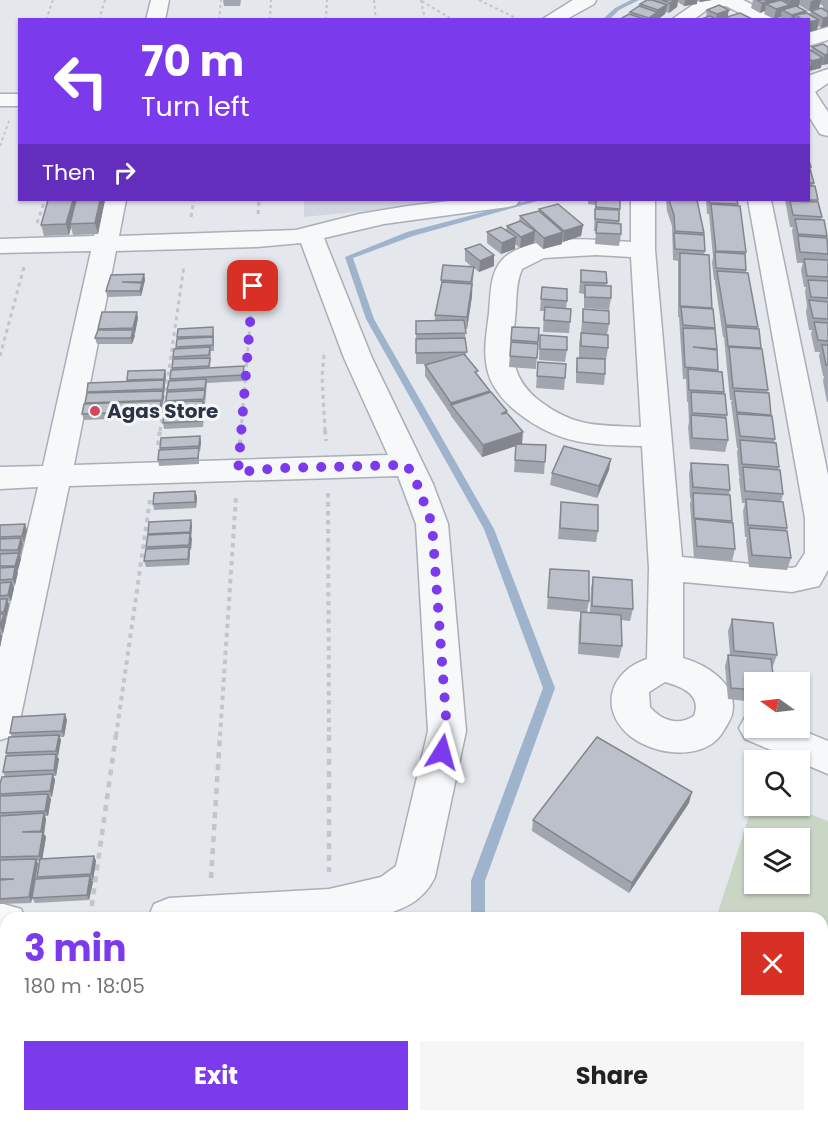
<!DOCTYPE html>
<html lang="en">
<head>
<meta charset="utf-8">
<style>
  :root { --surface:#fff; --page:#f6f6f6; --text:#222; --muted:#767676; --accent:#7c3aed }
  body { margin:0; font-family:Poppins,sans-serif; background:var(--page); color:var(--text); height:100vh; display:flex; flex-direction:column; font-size:22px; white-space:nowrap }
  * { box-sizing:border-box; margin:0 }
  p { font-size:20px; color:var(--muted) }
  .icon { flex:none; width:33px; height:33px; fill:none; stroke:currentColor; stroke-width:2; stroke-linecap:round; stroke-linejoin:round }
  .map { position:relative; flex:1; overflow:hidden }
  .drawer { position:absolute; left:0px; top:912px; width:828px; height:210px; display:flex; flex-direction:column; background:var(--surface); border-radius:18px 18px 0 0; box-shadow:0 2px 4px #0004 }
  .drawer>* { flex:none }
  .top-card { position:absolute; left:18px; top:18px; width:792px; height:183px; border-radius:0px; box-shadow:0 2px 4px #0004; background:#7c3aed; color:#fff; overflow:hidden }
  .needle { width:39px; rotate:284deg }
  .fabs { position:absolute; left:744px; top:672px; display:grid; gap:12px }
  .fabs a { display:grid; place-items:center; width:66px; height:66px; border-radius:0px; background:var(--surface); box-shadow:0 2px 4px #0004; font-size:30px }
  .pin { position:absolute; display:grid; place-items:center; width:51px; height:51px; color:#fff; margin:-26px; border-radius:12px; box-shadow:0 3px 9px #0006 }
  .me { position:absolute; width:66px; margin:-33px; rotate:8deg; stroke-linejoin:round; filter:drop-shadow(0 0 4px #0008) }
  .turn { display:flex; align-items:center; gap:21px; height:126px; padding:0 24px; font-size:27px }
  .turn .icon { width:78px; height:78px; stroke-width:2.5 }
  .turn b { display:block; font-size:42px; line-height:51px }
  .then { display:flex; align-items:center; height:57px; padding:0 24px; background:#0003; gap:12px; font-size:22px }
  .round { display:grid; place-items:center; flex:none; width:63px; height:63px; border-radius:0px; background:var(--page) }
  .headline { display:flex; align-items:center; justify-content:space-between; height:102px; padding:0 24px }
  h1 { font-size:36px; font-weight:700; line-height:45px; color:var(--accent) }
  .action { display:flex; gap:12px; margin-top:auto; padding:12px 24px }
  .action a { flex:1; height:69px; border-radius:0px; background:var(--accent); color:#fff; font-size:24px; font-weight:700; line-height:69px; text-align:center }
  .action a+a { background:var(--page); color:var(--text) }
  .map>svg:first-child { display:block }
</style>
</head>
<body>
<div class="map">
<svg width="828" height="1122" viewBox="0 0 828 1122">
  <rect width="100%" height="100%" fill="#e4e7ec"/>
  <path fill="#d2d6de" d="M304,200h174l-174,17z"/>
  <path fill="#c9d6c5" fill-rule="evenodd" d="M754,801v5h34l40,15v128l-6,22v-53h-106zM754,838h46v46h-46z"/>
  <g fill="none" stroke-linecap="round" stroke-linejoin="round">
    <g fill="#9fb4cc" fill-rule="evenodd">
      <path d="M631,0h8l-20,10 -10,10h-7l13,-12z"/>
      <path d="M530,200h11l-128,36 -60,22 21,61 120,210 61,159 -70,193v37h-14v-37l72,-193 -59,-159 -118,-210 -21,-62 62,-25z"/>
      <rect x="472" y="1116" width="16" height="6"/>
    </g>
    <g stroke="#a9aeb7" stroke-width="3">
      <g id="minor">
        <path d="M151,0h18l-4,20h-19z"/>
        <path d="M573,0h23l-2,4 -29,16h-24z"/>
        <path d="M700,0h43l33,16 2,4h-25l-27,-14 -18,3 -15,11h-22z"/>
        <path d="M828,27v13l-20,6v-13z"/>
        <path d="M828,69v14l-13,9 13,20v24l-8,-2 -12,-19v-39z"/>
        <rect x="0" y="94" width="20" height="12"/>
        <path d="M103,200h23l-7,36 177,-6 63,-16 49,-8 49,-6h63l-4,5 -8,2 -124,17 -60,14 48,120 61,126 15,40 18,207 -31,146c-13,27 -36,34 -63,41h-224l6,-14 15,-6 160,-9 52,-12 15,-11 32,-135 -12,-207 -18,-48 -329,10 -50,239 -6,11 -13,4v-93l38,-160 -38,2v-22l43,-1 48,-215 -91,2v-14l94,-3zM301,243l43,115 44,97 -314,10 42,-214 141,-4z"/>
        <path d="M631,200h24v50l27,307 110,11 4,-1 9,-14v-35l-57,-318h23l57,275v95l-9,16 -27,6 -109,-10v76c24,7 56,26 49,56 -1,5 -5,11 -8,16 -17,32 -69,26 -94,6 -32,-27 -20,-65 17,-77l2,-91 -7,-122c-51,-1 -83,-1 -125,-34 -14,-11 -27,-27 -30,-44 -4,-19 0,-37 2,-55 2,-20 0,-46 20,-59 33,-21 84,-14 122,-12zM596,255l35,2 10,170c-42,-2 -65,1 -100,-25 -31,-24 -30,-47 -26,-83 2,-17 0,-34 7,-50l22,-11zM665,682c18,5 37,13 29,34 -16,10 -32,5 -44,-9l-1,-15z"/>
        <path d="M754,714v14h42l32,13v33l-83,-35 -6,-11 6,-11z"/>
        <path d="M0,903l21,6 4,9h-19v25h-6z"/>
        <rect x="303" y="1116" width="48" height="6"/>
      </g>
    </g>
    <g stroke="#c2c5cb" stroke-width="2" stroke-dasharray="3 3" stroke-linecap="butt">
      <path d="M374,0l2,20"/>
      <path d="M421,0l4,20"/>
      <path d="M479,0l41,20"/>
      <path d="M422,1l31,19"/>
      <path d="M46,20l7,-20"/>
      <path d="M99,20l6,-20"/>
      <path d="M219,20l2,-20"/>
      <path d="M270,20l1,-20"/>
      <path d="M326,20l1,-20"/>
      <path d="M0,146l9,-25"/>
    </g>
    <g stroke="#c2c5cb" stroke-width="3" stroke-dasharray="4 4" stroke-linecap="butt">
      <path d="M258,214l1,-14"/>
      <path d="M191,217l3,-17"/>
      <path d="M37,223l8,-23"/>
      <path d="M324,355l-2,21 3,55"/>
      <path d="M0,356l24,-89"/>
      <path d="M160,431l24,-165"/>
      <path d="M241,431l14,-168"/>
    </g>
    <g stroke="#c2c5cb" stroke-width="4" stroke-dasharray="4.5 4.5" stroke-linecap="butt">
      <path d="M325,430l1,11"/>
      <path d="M240,444l1,-14"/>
      <path d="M158,445l2,-15"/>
      <path d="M328,493l1,243"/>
      <path d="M116,736l34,-236"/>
      <path d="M220,736l16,-239"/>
    </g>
    <g stroke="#c2c5cb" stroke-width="4.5" stroke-dasharray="6 6" stroke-linecap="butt">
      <path d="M329,735v137"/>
      <path d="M211,878l9,-143"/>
      <path d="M90,918l26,-183"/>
      <path d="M63,1122l1,-6"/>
      <path d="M198,1122l1,-6"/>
    </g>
    <use href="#minor" fill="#f7f8fa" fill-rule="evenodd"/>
  </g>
  <g fill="#a1a5ae" fill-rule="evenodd">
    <path d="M223,0h18l-1,6h-16z"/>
    <path d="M647,0h65l-12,2 -3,-2v4l-13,2 -6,-4 -1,5 -8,6 -3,-1 -1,2 -8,6h-37l10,-6v-2l9,-6 1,-2z"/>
    <path d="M753,0h75v26l-7,2 -3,-2 -1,4 -9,2v-12h-28l1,-3 -7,2 -10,-5 1,-3 -5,2 -9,-5zM820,4l3,2v3l-12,2 -1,3 -4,-1v-2l-8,-4 1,-2 10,6z"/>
    <path d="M707,10l21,7 22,3h-52l8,-3z"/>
    <path d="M812,47h16v17l-6,1h-1v3l-12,3 -1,-1v-20l3,1z"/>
    <path d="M808,158l6,25 -1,3 5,14 -1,2 5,15 -1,3 6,16v2l1,4v160h-1l-4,-21 1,-5h-1l-4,-20 1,-4h-5l-4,-18 1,-4h-3l-3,-18 1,-6 -2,-15 1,-4h-2l-3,-17 2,-7h-6l-5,-33 1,-3h-3l-5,-27h23z"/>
    <path d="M48,200h57l-7,34 -25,1 -2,-8 -2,8 -25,1 -3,-11z"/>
    <path d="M588,200h32l-1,24 2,10 -2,12 -24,-2 1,-13h-2l1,-26 -7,-1z"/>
    <path d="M666,200h31l7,33v3l1,15 -1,4 11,73 3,43 6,21 3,23 -1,3 2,22 -3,12 -35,-3 -2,-22 1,-5 -1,-20h-1l-1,-23h-3l-4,-62h-1v-56l-5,-1 -1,-34 -5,-15z"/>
    <path d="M706,200h31v6l9,46 -1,5 1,13v3l15,75 7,42 -1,3 8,46 -1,4 5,24 -1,3 5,24 -2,8 6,26 -1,3 5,27 -4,12 -38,-3 -3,-27 1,-3h-2l-2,-26 2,-8h-3l-3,-24 1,-3h-1l-2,-24 1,-4h-1l-6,-46 1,-2h-2l-6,-63h-1l-8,-55v-2h-1l-2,-17 1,-6 -4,-43h-2z"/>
    <path d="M539,209l44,16 -2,11 -19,6v2l-19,5 -9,-8v2l-14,5 -5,-4v5l-14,5 -14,-11v-11l19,-2 1,-4 12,-5 1,-5 19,-5z"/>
    <path d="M465,249l29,17 -15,6 -5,-4 -2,28 -5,33h-2l1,28 12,18 28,38 16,31 24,1 -2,29 -30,-2 2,-26 -34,11 -31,-41v-1l-26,-39v-11l2,-1h-11v-43h19v-6l6,-27v-8l31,-13 -7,-6z"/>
    <path d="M581,270l26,13 -1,3 5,12 -2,12 -25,-2v-14l-5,-1z"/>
    <path d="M144,274l1,6 -4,16 -34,1 -1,-6z"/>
    <path d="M542,287l25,14 -1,8 4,13 -1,11 -26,-1 1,-21h-4z"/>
    <path d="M583,309l26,15 -2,11 1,13 -2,12h-1v14l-1,11 -28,-2v-14l1,-11h2v-14l2,-11z"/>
    <path d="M138,318l-6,26h-35l-2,-6 3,-9z"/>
    <path d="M512,327l27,1 -3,41 -27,-2z"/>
    <path d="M214,333v18h-3l-1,17 34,4v9l-37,2 -4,44 -39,2 -1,-6 1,-11 3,-10v-12l5,-20 1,-13 3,-8 1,-12z"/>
    <path d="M540,335l27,15 -2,12 -26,-2z"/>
    <path d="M538,362l27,16 -1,12 -28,-2z"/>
    <path d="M165,370l1,6 -5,41 -77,3 -2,-6 4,-10 1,-12 40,-10v-2z"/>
    <path d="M200,436l1,6 -2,10v12l-40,2 -1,-6 2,-12z"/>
    <path d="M691,463l39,27 -1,5 6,54 -3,12 -38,-3 -4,-54 1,-5 -1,-1 -1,-24z"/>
    <path d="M609,470l-12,28 -47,-13 2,-12z"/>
    <path d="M195,491l2,6 -1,11 -42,2 -1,-6z"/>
    <path d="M561,502l37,29 -2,11 -38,-3z"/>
    <path d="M0,525l27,5 -3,12h-2l1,2 -3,12h-1l2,3 -4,13 -2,13h-2l1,3 -3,13h-3l1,4 -3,13h-1l1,2 -3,13h-2l1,4 -2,10z"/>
    <path d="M192,526l-3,39 -43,2 -2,-6 3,-12 1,-15z"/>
    <path d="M550,569l39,32 -2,11h3l1,-24 2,-11 40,32 -3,12 -9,-1 1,26 -3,12 -41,-4 1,-31 2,-11 -34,-3z"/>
    <path d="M732,619l45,36 -4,11 -19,16v20l-26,-3 -3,-33 3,-11h2l-2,-24z"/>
    <path d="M67,720l-3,17h-4l1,3 -4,17 2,2 -3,17h-3l2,4 -3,17h-2l1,2 -3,17h-3l1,3 -2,15 2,3 -4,22 52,-3 2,5 -3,19h-1l1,2 -4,18 -54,3 -3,-5 -1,5 -31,1v-110l5,-17 -2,-5 4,-16 -1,-3 6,-16 -2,-4zM37,861h2l-2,16v2h-1l2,-15z"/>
    <path d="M689,803l-60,90 -97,-62 1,-11z"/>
  </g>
  <g fill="#83868d">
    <path d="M675,0h3l-1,7 -8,6 1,-10z"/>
    <path d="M685,0h12v4l-13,2z"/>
    <path d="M700,0h12l-12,2z"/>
    <path d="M772,0h4l-1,8 -9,-4 -1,7 -5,2 2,-10z"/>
    <path d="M800,0l-2,10h-16l-1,7 -7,2 2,-10 13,-4v-3z"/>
    <path d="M815,0h6l-2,8 -10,3 2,-10z"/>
    <path d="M667,5l-2,9 -8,6h-8v-2l8,-6 1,-2z"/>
    <path d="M729,10l-2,10h-11l1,-6z"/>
    <path d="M806,11l-2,9 -8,-5 -1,5h-4l1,-5z"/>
    <path d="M828,17v9l-7,2 2,-10z"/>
    <path d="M819,20l-2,10 -9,2v-10z"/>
    <path d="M828,54v10l-6,1 3,-10z"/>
    <path d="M823,58l-2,10 -12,3 3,-10z"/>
    <path d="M73,200h5l-8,24 1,3 -2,8 -3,-11z"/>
    <path d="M100,200h5l-7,34 -3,-11z"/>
    <path d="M583,225l-2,11 -18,6 1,-11z"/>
    <path d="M535,231l-1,12 -14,5 1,-11z"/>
    <path d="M563,232l-1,12 -19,5 1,-11z"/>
    <path d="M516,237l-1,12 -14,5 1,-11z"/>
    <path d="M494,255v11l-15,6 1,-11z"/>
    <path d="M144,274l1,6 -2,8 -1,-6z"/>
    <path d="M142,283l1,6 -2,7 -1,-5z"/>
    <path d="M472,284v12l-5,33v-12z"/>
    <path d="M137,312l1,6 -3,16 -2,-6z"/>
    <path d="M133,330l2,6 -3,8 -1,-6z"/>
    <path d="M165,370l1,6 -1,9 -1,-6z"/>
    <path d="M164,380l1,6 -1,9 -1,-6z"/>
    <path d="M163,391l1,6 -1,9 -1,-6z"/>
    <path d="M490,391l-1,12 -38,2 -1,10 1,-12z"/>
    <path d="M161,401l2,7 -2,9 -1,-6z"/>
    <path d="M523,432l-1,12 -40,13 1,-12z"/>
    <path d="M200,436l1,6 -1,10 -1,-6z"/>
    <path d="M611,459l-2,11 -12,28 2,-12z"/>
    <path d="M195,491l2,6 -1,11 -1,-6z"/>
    <path d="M191,520l1,6 -1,12 -1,-6z"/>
    <path d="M25,524l2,6 -3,12 -2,-6z"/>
    <path d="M190,533l2,6 -1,12 -2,-6z"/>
    <path d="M21,538l2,6 -3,12 -2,-6z"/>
    <path d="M189,547l1,6 -1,12 -1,-6z"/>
    <path d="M19,553l2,6 -4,13 -2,-6z"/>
    <path d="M15,567l3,6 -3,12 -2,-6z"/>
    <path d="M11,582l3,6 -3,13 -3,-6z"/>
    <path d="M7,599l2,6 -3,13 -2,-6z"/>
    <path d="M4,614l2,6 -3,13 -3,-6z"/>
    <path d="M0,631l2,6 -2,10z"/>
    <path d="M65,714l2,6 -3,17 -2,-6z"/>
    <path d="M59,735l2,5 -3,17 -2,-6z"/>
    <path d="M56,754l3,5 -3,17 -2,-6z"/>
    <path d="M53,774l2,6 -3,17 -2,-6z"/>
    <path d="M692,792l-3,11 -60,90 3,-10z"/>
    <path d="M48,794l3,5 -3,17 -3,-5z"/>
    <path d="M44,813l2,6 -2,15 2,3 -4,24 -3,-5 4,-21 -2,-4z"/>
    <path d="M94,856l2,5 -3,19 -2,-6z"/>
    <path d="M36,859l2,5 -7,39 -2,-6z"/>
    <path d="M90,876l3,6 -4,18 -2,-5z"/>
  </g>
  <g fill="#bbc0ca" stroke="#83868d" stroke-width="1.5">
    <path d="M647,0h5l15,5 -9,5 -18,-6z"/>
    <path d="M662,0h13l-5,3z"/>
    <path d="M757,0h15l-10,3z"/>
    <path d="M781,0l9,5 -14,4 -10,-5z"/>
    <path d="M785,0h14l-10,2z"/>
    <path d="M719,5l10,5 -12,4 -10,-4z"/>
    <path d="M639,6l18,6 -8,6 -19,-6z"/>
    <path d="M796,6l10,5 -14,4 -10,-5z"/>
    <path d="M821,8l7,4v5l-5,1 -12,-7z"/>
    <path d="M740,13l10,5 -5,2h-14l-4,-3z"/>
    <path d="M807,13l12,7 -11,2v-2h-5l-7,-5z"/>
    <path d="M629,14l18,6 -27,-1z"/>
    <path d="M710,16l8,4h-20z"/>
    <path d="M823,44l5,3v7l-3,1 -13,-8z"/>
    <path d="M808,50h2l13,8 -11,3 -4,-3z"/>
    <path d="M808,158l3,9h-3z"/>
    <path d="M808,169h2l4,14h-6z"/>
    <path d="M808,186h7l3,14h-10z"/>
    <path d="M48,200h25l-7,24 -25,1z"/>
    <path d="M76,200h24l-5,23 -25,1z"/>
    <path d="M596,200h24v9l-24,-2z"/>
    <path d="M669,200h28l7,33 -29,-2 -1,-16z"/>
    <path d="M709,200h28l1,4 -28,-1z"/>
    <path d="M790,201l28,1 4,15 -29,-2z"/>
    <path d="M558,204l25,21 -19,6 -25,-22z"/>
    <path d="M711,204l29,2 6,46 -30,-1z"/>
    <path d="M595,209l24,1v11l-24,-2z"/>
    <path d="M539,211l24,21 -19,6 -24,-22z"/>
    <path d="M795,219l29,1 3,16 -29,-2z"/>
    <path d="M520,221l15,10 -14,6 -14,-11z"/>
    <path d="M597,222l24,2v10l-25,-1z"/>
    <path d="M501,227l15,10 -14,6 -15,-11z"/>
    <path d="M674,233l30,2 1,16 -30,-2z"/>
    <path d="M798,236l29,2 1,16 -28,-2z"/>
    <path d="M480,244l14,11 -14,6 -15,-12z"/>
    <path d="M715,252l30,2 1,16 -30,-2z"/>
    <path d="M680,253l29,2 3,53 -32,-2z"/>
    <path d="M804,259l24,1v17l-21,-1z"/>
    <path d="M443,265l31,2 -3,15 -30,-2z"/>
    <path d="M581,270l25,2 1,11 -26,-1z"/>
    <path d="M717,271l31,2 10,54 -32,-2z"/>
    <path d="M144,274l-2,8h-20l20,1 -2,8h-34l5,-16z"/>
    <path d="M808,280l20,1v17l-17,-1z"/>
    <path d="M442,282l30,2 -5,33 -32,-2z"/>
    <path d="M585,285l26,1v12l-26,-1z"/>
    <path d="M542,287l25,2v12l-26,-2z"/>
    <path d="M809,300l19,2v17l-15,-1z"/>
    <path d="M545,307l26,2 -1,13 -26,-2z"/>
    <path d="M681,307l32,2 2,19 -32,-3z"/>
    <path d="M583,309l26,2v13l-26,-2z"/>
    <path d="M102,312h35l-4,16 -35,1z"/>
    <path d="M464,320l2,13 -50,1v-13z"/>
    <path d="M814,322l14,1v18l-10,-1z"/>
    <path d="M213,327v9l-36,1 1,-8z"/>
    <path d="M512,327l27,1 -1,14 -27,-2z"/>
    <path d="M726,327l33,2 2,19 -33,-2z"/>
    <path d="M683,328l32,1 2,20 -24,-2 24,3 1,20 -33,-3z"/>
    <path d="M98,330h35l-2,8h-36z"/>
    <path d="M581,333l27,2v13l-27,-2z"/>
    <path d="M540,335l27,2v13l-27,-1z"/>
    <path d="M213,337v8l-37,2 1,-8z"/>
    <path d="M465,338l2,14 -51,1v-14z"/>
    <path d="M511,342l27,2 -1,14 -27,-2z"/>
    <path d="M822,345h6v20h-2z"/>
    <path d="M210,347l-1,8 -36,2 1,-8z"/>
    <path d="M729,347l33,2 6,41 -35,-2z"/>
    <path d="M464,354l14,17 -3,1 15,19 -39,12 -26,-38z"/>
    <path d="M210,358l-1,8 -37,2 1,-9z"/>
    <path d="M577,358l28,1v15l-28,-2z"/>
    <path d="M538,362l28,2 -1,14 -28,-2z"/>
    <path d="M244,366l-1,9 -73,4 1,-9z"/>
    <path d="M688,369l34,3 2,20 -35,-2z"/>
    <path d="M165,370l-1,9 -37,1 1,-9z"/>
    <path d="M206,379l-1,9 -38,2 2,-9z"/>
    <path d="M164,380l-1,9 -76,3 1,-9z"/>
    <path d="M205,390l-1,9 -38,2 1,-9z"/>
    <path d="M163,391l-1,9 -77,3 2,-10z"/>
    <path d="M734,391l35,2 2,22 -34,-3z"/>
    <path d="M491,392l16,19 -6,3 6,-1 16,19 -40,13 -32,-40z"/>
    <path d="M691,392l34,2 2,21 -35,-2z"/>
    <path d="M161,401l-1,10 -78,3 2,-10z"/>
    <path d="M203,401v9l-39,2 1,-10z"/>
    <path d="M203,412l-1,9 -39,2 1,-9z"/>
    <path d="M737,414l35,2 3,23 -35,-3z"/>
    <path d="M691,415l35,3 2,22 -36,-2z"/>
    <path d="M200,436l-1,10 -39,2 1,-10z"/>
    <path d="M740,440l36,3 3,24 -37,-3z"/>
    <path d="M516,444l30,1 -1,17 -30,-2z"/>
    <path d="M564,446l47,13 -12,27 -47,-13z"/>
    <path d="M199,448l-1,10 -40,2 1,-10z"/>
    <path d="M691,463l37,2 2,25 -37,-3z"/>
    <path d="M743,467l37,3 3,24 -38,-3z"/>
    <path d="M195,491v11l-42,2 1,-11z"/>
    <path d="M693,493l37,2 2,26 -38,-3z"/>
    <path d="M746,499l37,3 4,26 -39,-3z"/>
    <path d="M561,502l37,3v26l-38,-3z"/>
    <path d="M695,519l38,4 2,26 -38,-3z"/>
    <path d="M191,520l-1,12 -42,2 1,-12z"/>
    <path d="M25,524l-3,12 -22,1v-12z"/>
    <path d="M749,528l38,3 4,27 -39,-3z"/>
    <path d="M190,533l-1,12 -43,2 2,-12z"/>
    <path d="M21,538l-3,12h-18v-11z"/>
    <path d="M189,547l-1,12 -44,2 2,-12z"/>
    <path d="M19,553l-4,13h-15v-12z"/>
    <path d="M15,567l-2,12 -13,1v-12z"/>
    <path d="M550,569l39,2v30l-41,-4z"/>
    <path d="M593,577l39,3 1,29 -41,-3z"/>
    <path d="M11,582l-3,13 -8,1v-13z"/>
    <path d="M0,599h7l-3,13h-4z"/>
    <path d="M581,612l40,3 1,31 -42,-3z"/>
    <path d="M0,614h4l-4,13z"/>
    <path d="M732,619l41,4 4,32 -43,-4z"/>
    <path d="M728,655l43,4 3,23h-20v8l-23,-2z"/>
    <path d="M65,714l-3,17 -52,2 3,-16z"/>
    <path d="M59,735l-3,16 -50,2 3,-16z"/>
    <path d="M597,737l95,55 -60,91 -99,-63z"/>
    <path d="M56,754l-2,16 -51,2 3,-16z"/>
    <path d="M53,774l-3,17 -50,3v-10l2,-7z"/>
    <path d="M48,794l-3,17 -45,2v-17z"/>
    <path d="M44,813l-3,18 -19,1h21l-4,24 -39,1v-41z"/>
    <path d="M94,856l-3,18 -54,3 3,-18z"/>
    <path d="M36,859l-7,38 -29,2v-19l14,-1h-14v-19z"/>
    <path d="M90,876l-3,19 -55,3 3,-19z"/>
    <path d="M125,1116h65v6h-66z"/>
  </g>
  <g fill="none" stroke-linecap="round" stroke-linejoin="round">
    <path stroke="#7c3aed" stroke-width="10" stroke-dasharray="0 18" d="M253,286l-15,186 44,-4 125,-3 10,19 15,40 15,207 -5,21"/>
  </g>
  <circle fill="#d1495b" stroke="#f4f6f9" stroke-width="2" cx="95" cy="411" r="6"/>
  <g text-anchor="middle" stroke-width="6" stroke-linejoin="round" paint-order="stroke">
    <g font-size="20" font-weight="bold" fill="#2b3445" stroke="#f4f6f9" text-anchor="start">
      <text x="107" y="418">Agas Store</text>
    </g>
  </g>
</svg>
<div class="fabs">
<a><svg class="needle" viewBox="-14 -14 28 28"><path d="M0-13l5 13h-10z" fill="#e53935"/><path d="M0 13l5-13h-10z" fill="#767676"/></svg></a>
<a><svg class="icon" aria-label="search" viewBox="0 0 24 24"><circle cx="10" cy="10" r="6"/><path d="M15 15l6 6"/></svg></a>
<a><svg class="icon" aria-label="layers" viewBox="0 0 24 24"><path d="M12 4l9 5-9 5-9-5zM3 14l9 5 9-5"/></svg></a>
</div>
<div class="pin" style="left:253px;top:286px;background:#d93025"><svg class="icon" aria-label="arrive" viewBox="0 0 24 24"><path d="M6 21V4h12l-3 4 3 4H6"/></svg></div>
<svg class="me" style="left:442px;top:752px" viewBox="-20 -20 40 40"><path d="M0-17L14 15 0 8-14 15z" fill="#7c3aed" stroke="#fff" stroke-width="4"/></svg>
<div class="top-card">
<div class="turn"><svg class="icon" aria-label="left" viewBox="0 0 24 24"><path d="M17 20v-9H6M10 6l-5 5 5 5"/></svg><div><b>70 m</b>Turn left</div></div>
<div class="then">Then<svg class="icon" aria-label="right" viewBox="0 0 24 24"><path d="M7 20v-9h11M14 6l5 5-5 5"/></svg></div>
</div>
<section class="drawer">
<div class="headline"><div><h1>3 min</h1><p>180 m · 18:05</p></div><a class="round" style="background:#d93025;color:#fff"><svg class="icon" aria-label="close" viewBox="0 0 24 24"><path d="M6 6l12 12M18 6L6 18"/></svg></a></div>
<div class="action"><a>Exit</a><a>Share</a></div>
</section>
</div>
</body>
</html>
